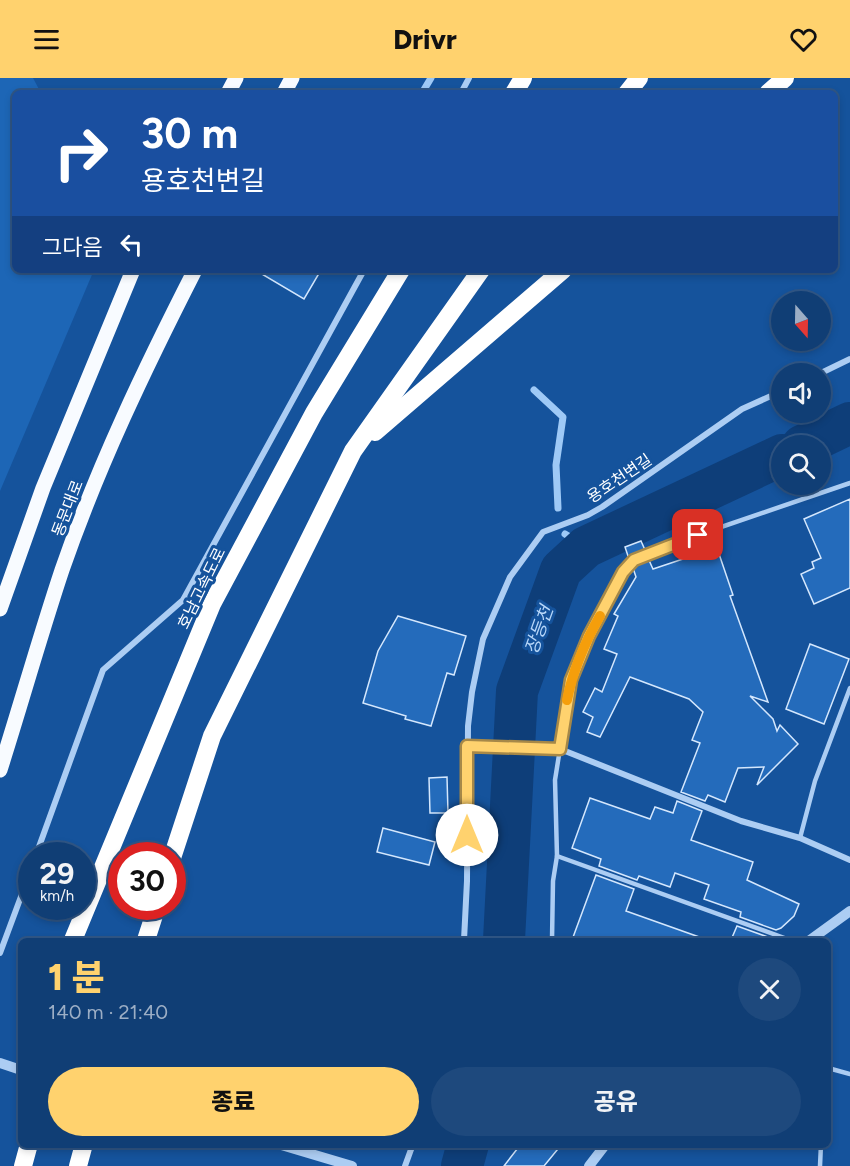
<!DOCTYPE html>
<html lang="ko">
<head>
<meta charset="utf-8">
<style>
  :root { --surface:#103e75; --page:#1e497d; --text:#f1f3f6; --muted:#9caec5; --line:#305787; --accent:#ffd26e }
  body { margin:0; font-family:Figtree,"Noto Sans KR",sans-serif; background:var(--page); color:var(--text); height:100vh; display:flex; flex-direction:column; font-size:22px; white-space:nowrap }
  * { box-sizing:border-box; margin:0 }
  p { font-size:20px; color:var(--muted) }
  .icon { flex:none; width:33px; height:33px; fill:none; stroke:currentColor; stroke-width:2; stroke-linecap:round; stroke-linejoin:round }
  .map { position:relative; flex:1; overflow:hidden }
  .details { position:absolute; left:18px; top:860px; width:813px; height:210px; display:flex; flex-direction:column; background:var(--surface); border-radius:9px; box-shadow:0 3px 9px #0003,0 0 0 2px var(--line) }
  .details>* { flex:none }
  .banner { position:absolute; left:12px; top:12px; width:826px; height:183px; border-radius:9px; box-shadow:0 3px 9px #0003,0 0 0 2px var(--line); background:#1a4fa0; color:#fff; overflow:hidden }
  .needle { width:39px; rotate:160deg }
  .tools { position:absolute; left:771px; top:213px; display:grid; gap:12px }
  .tools a { display:grid; place-items:center; width:60px; height:60px; border-radius:50%; background:var(--surface); box-shadow:0 3px 9px #0003,0 0 0 2px var(--line); font-size:30px }
  .speed { position:absolute; left:18px; top:764px; display:flex; gap:12px; font-size:30px; font-weight:700; text-align:center }
  .speed>* { display:grid; place-content:center; width:78px; height:78px; border-radius:50%; background:var(--surface); box-shadow:0 3px 9px #0003,0 0 0 2px var(--line); line-height:1 }
  .speed small { font-size:15px; font-weight:400 }
  .speed .limit { border:9px solid #d22; background:#fff; color:#111 }
  .pin { position:absolute; display:grid; place-items:center; width:51px; height:51px; color:#fff; margin:-26px; border-radius:12px; box-shadow:0 3px 9px #0006 }
  .me { position:absolute; width:66px; margin:-33px; rotate:0deg; stroke-linejoin:round; filter:drop-shadow(0 0 4px #0008) }
  .turn { display:flex; align-items:center; gap:21px; height:126px; padding:0 30px; font-size:27px }
  .turn .icon { width:78px; height:78px; stroke-width:2.5 }
  .turn b { display:block; font-size:42px; line-height:51px }
  .then { display:flex; align-items:center; height:57px; padding:0 30px; background:#0003; gap:12px; font-size:22px }
  .round { display:grid; place-items:center; flex:none; width:63px; height:63px; border-radius:32px; background:var(--page) }
  .headline { display:flex; align-items:center; justify-content:space-between; height:102px; padding:0 30px }
  h1 { font-size:36px; font-weight:800; line-height:45px; color:var(--accent) }
  .button { display:flex; gap:12px; margin-top:auto; padding:12px 30px }
  .button a { flex:1; height:69px; border-radius:36px; background:var(--accent); color:#111; font-size:24px; font-weight:800; line-height:69px; text-align:center }
  .button a+a { background:var(--page); color:var(--text) }
  header { display:flex; justify-content:space-between; align-items:center; height:78px; padding:0 30px; background:var(--accent); color:#111; font-size:27px; font-weight:800 }
  .map>svg:first-child { display:block }
</style>
</head>
<body>
<header><svg class="icon" aria-label="menu" viewBox="0 0 24 24"><path d="M4 6h16M4 12h16M4 18h16"/></svg>Drivr<svg class="icon" aria-label="heart" viewBox="0 0 24 24"><path d="M12 20l-8-8c-3-5 5-10 8-4 3-6 11-1 8 4z"/></svg></header>
<div class="map">
<svg width="850" height="1088" viewBox="0 0 850 1088">
  <rect width="100%" height="100%" fill="#15539c"/>
  <path fill="#1d66b6" d="M0,0h33l8,15h-26v177h79l-94,221z"/>
  <g fill="none" stroke-linecap="round" stroke-linejoin="round">
    <g stroke="#9ec9f6" stroke-width="7">
      <path d="M422,15l9,-15"/>
      <path d="M534,312l29,27 -7,48 2,43"/>
      <path d="M565,456l21,13"/>
    </g>
    <g stroke="#0e3e79" stroke-width="42">
      <path d="M802,368l48,-23"/>
      <path d="M504,862l13,-249 44,-121 25,-23 196,-92"/>
      <path d="M462,1088l6,-22"/>
    </g>
  </g>
  <g fill="#246bbb" stroke="#d4e7fd" stroke-width="1.5">
    <path d="M255,192h66l-17,29z"/>
    <path d="M850,421v89l-36,16 -13,-30 13,-6 -2,-6 9,-4 -17,-39z"/>
    <path d="M641,463l4,9 -16,9 -4,-12z"/>
    <path d="M708,466l2,6 7,-2 16,47 -3,1 38,106 -18,-6 23,23 4,12 3,-6 18,19 -41,41 7,-18 -26,1 -13,34 -17,-7 -3,6 -24,-9 19,-49 -8,-3 11,-28 -14,-13 -59,-22 -30,60 -13,-5 6,-15 -10,-5 12,-24 7,4 15,-38 -13,-5 14,-33 -4,-2 22,-37 -3,-9 15,-10 5,11 36,-12 -2,-6z"/>
    <path d="M398,538l68,20 -12,39 -7,-2 -16,53 -26,-7 1,-3 -43,-13 15,-52z"/>
    <path d="M810,566l39,15 -25,65 -38,-15z"/>
    <path d="M447,699l1,36h-18l-1,-35z"/>
    <path d="M590,720l60,21 5,-12 18,6 4,-12 25,10 -11,29 62,22 -6,18 52,24 -5,12 -13,12 -5,2 -36,-13 1,-5 -37,-13 5,-14 -34,-12 -5,14 -31,-11 -2,4 -38,-14 2,-7 -29,-11z"/>
    <path d="M383,750l52,14 -6,23 -52,-13z"/>
    <path d="M596,797l38,14 -8,22 76,27 -1,2h-129z"/>
    <path d="M737,848l31,11 -4,3h-33z"/>
    <path d="M521,1066h41l-18,22h-40z"/>
  </g>
  <g fill="none" stroke-linecap="round" stroke-linejoin="round">
    <g stroke="#accdf3" stroke-width="4.5">
      <path d="M800,760l15,-57 35,-93"/>
      <path d="M557,778l233,84"/>
      <path d="M552,862l1,-59 4,-25 -2,-76 16,-100 18,-44 34,-64 11,-12 20,-10 196,-67"/>
      <path d="M828,929v22"/>
      <path d="M828,990l22,6"/>
      <path d="M820,1088l1,-22"/>
    </g>
    <g stroke="#accdf3" stroke-width="6">
      <path d="M461,15l8,-15"/>
      <path d="M819,296l31,-15"/>
      <path d="M467,668l93,3 181,72 59,17 50,22"/>
      <path d="M36,777l67,-185 80,-70 181,-330"/>
      <path d="M464,862l3,-59 1,-155 4,-34 11,-53 27,-62 33,-45 45,-17 14,-8 140,-98 40,-18"/>
      <path d="M0,875l32,-86"/>
      <path d="M405,1088l8,-22"/>
    </g>
    <g stroke="#accdf3" stroke-width="10">
      <path d="M810,862l40,-29"/>
      <path d="M0,985l21,7"/>
      <path d="M278,1066l74,22"/>
      <path d="M589,1088l17,-22"/>
    </g>
    <g stroke="#f8fbff" stroke-width="15">
      <path d="M228,15l8,-15"/>
      <path d="M284,15l8,-15"/>
      <path d="M0,531l43,-121 90,-218"/>
      <path d="M0,692c21,-66 40,-134 62,-200 36,-104 83,-202 133,-300"/>
    </g>
    <g stroke="#fff" stroke-width="18">
      <path d="M514,15l9,-15"/>
      <path d="M627,15l12,-15"/>
      <path d="M768,15l17,-15"/>
      <path d="M375,354l188,-162"/>
      <path d="M172,780l40,-122 141,-285 128,-181"/>
      <path d="M73,862l139,-336 102,-191 87,-143"/>
      <path d="M146,862l11,-34"/>
      <path d="M23,1088l6,-22"/>
      <path d="M78,1088l6,-22"/>
    </g>
  </g>
  <g fill="none" stroke-linecap="round" stroke-linejoin="round">
    <g stroke="#a68848" stroke-width="15">
      <path id="route" d="M467,757v-89l93,3 11,-69 18,-44 34,-64 11,-12 64,-25"/>
    </g>
    <use href="#route" stroke="#ffd26e" stroke-width="10"/>
    <path stroke="#f59e0b" stroke-width="10" d="M567,622c6,-30 18,-58 33,-84"/>
  </g>
  <g text-anchor="middle" stroke-width="6" stroke-linejoin="round" paint-order="stroke">
    <g font-size="16" fill="#fff" stroke="#15539c">
      <text transform="translate(619 400) rotate(-34)" y="6">용호천변길</text>
      <text transform="translate(67 430) rotate(-69)" y="6">동문대로</text>
      <text transform="translate(201 510) rotate(-64)" y="6">호남고속도로</text>
    </g>
    <g font-size="18" font-style="italic" fill="#b8d7f9" stroke="#15539c">
      <text transform="translate(539 552) rotate(-70)" y="6">장등천</text>
    </g>
  </g>
</svg>
<div class="tools">
<a><svg class="needle" viewBox="-14 -14 28 28"><path d="M0-13l5 13h-10z" fill="#e53935"/><path d="M0 13l5-13h-10z" fill="#9caec5"/></svg></a>
<a><svg class="icon" aria-label="sound" viewBox="0 0 24 24"><path d="M4 9h4l5-4v14l-5-4H4zM17 9q2 3 0 6"/></svg></a>
<a><svg class="icon" aria-label="search" viewBox="0 0 24 24"><circle cx="10" cy="10" r="6"/><path d="M15 15l6 6"/></svg></a>
</div>
<div class="speed"><div>29<small>km/h</small></div><div class="limit">30</div></div>
<div class="pin" style="left:698px;top:457px;background:#d93025"><svg class="icon" aria-label="arrive" viewBox="0 0 24 24"><path d="M6 21V4h12l-3 4 3 4H6"/></svg></div>
<svg class="me" style="left:467px;top:757px" viewBox="-20 -20 40 40"><circle r="19" fill="#fff"/><path d="M0-13L10 11 0 6-10 11z" fill="#ffd26e"/></svg>
<div class="banner">
<div class="turn"><svg class="icon" aria-label="right" viewBox="0 0 24 24"><path d="M7 20v-9h11M14 6l5 5-5 5"/></svg><div><b>30 m</b>용호천변길</div></div>
<div class="then">그다음<svg class="icon" aria-label="left" viewBox="0 0 24 24"><path d="M17 20v-9H6M10 6l-5 5 5 5"/></svg></div>
</div>
<section class="details">
<div class="headline"><div><h1>1 분</h1><p>140 m · 21:40</p></div><a class="round"><svg class="icon" aria-label="close" viewBox="0 0 24 24"><path d="M6 6l12 12M18 6L6 18"/></svg></a></div>
<div class="button"><a>종료</a><a>공유</a></div>
</section>
</div>
</body>
</html>
